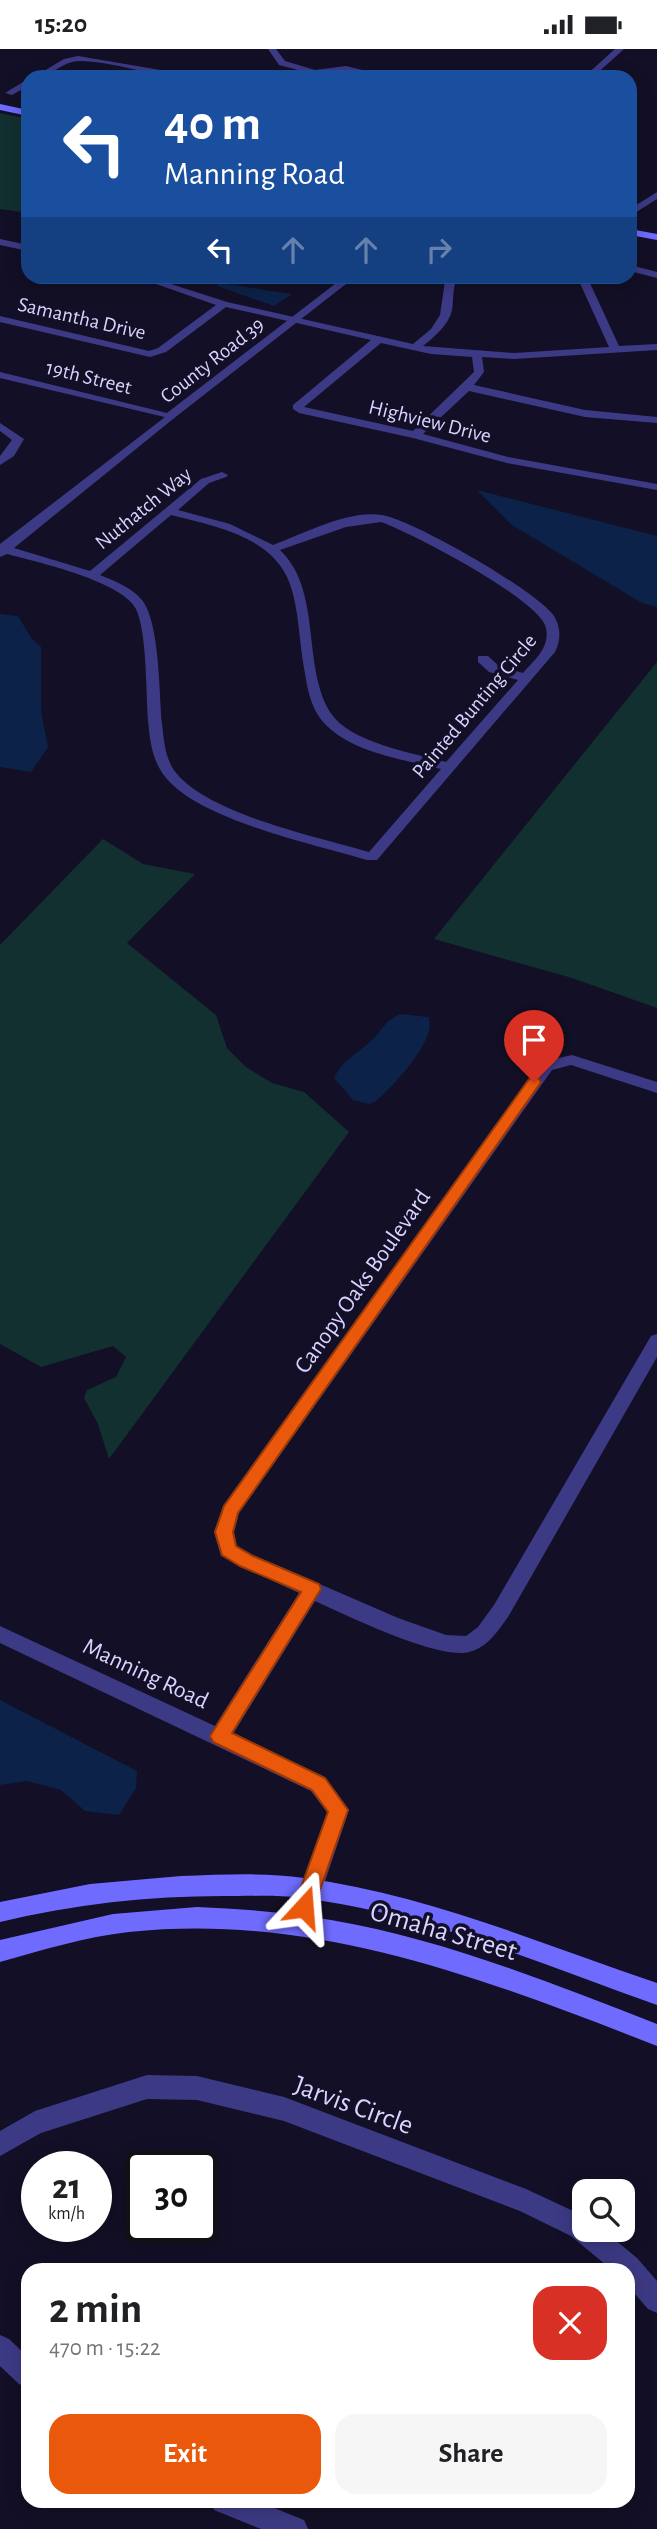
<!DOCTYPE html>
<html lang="en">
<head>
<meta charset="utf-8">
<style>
  :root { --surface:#fff; --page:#f6f6f6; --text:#202124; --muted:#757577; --accent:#ea580c }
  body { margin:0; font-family:"Alegreya Sans",sans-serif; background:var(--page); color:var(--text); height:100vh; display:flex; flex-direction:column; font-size:26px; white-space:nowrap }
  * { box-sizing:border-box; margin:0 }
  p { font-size:23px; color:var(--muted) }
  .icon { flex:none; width:38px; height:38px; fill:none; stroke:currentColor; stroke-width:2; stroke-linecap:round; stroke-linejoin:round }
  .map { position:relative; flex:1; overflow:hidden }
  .details { position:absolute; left:21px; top:2214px; width:614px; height:245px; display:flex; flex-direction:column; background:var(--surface); border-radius:21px; box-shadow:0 4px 18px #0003 }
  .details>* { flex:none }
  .banner { position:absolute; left:21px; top:21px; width:616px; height:214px; border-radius:21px; box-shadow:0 4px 18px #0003; background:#1a4fa0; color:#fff; overflow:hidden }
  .buttons { position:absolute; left:572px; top:2130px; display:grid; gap:14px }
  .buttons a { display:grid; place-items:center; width:63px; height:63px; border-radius:14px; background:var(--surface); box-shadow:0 4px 18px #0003; font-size:35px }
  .speed { position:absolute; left:21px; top:2102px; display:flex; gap:14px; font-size:35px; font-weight:700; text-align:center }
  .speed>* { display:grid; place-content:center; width:91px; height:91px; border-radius:50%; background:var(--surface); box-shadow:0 4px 18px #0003; line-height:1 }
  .speed small { font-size:18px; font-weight:400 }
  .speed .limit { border:4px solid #111; border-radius:10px; background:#fff; color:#111 }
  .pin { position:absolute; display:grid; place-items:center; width:60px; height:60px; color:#fff; margin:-72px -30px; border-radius:50% 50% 50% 0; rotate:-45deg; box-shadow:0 0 7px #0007 }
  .pin .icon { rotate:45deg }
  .me { position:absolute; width:77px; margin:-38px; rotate:19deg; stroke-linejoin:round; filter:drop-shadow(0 0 5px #0008) }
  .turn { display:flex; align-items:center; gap:24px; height:147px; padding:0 28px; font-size:32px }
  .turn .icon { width:91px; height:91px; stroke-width:2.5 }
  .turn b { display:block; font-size:49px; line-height:60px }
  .lanes { display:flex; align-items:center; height:66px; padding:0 28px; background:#0003; justify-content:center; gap:35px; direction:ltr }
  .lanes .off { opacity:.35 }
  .round { display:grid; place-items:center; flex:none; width:74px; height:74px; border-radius:21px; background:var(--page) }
  .overview { display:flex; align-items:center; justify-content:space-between; height:119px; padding:0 28px }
  h1 { font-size:42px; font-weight:600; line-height:52px }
  .primary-button { display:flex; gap:14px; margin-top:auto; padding:14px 28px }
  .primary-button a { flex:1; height:80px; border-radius:21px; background:var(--accent); color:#fff; font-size:28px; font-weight:600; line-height:80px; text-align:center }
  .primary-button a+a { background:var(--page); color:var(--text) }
  .status { display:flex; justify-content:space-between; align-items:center; height:49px; padding:0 35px; background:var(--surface); direction:ltr }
  .status svg { height:19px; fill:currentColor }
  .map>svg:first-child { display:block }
</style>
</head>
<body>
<div class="status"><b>15:20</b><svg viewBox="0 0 49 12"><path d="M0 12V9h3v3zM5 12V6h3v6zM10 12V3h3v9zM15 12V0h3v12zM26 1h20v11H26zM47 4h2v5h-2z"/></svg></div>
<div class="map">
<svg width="657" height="2480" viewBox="0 0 657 2480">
  <rect width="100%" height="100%" fill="#130f26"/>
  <g fill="#12302f">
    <path d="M0,64l28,6v94l-28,-4z"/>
    <path d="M657,613v346l-85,-30 -138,-39z"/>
    <path d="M103,790l40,25 52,10 -68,69 89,72 11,33 19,19 26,16 32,9 45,40 -240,327 -11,-35 -14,-26 3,-8 29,-13 10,-20 -13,-11 -72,21 -41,-23v-399z"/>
  </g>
  <g fill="#0c2248">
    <path d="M220,234l72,11 -18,12 -57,-20z"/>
    <path d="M477,441l180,46v71l-15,-4 -130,-78z"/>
    <path d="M0,565l18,2 14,23 9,8v64l7,36 -17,25 -31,-5z"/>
    <path d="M401,965l27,3c11,21 -35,69 -51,83l-7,4 -17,-4 -19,-22c8,-17 21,-23 35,-35 12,-10 16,-24 32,-29z"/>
    <path d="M0,1651l137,71 -1,17 -17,27 -34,-4 -24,-21 -34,-9 -27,4z"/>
  </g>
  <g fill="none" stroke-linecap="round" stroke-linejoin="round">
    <g fill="#3d3a85" fill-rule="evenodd">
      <path d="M268,0h8l9,12 30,9 31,-4 45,11 -55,-6 -32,6 5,-4 -30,-8z"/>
      <path d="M78,7l106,18 4,3c-37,0 -74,-16 -109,-16 -16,0 -28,16 -45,16l30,-18z"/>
      <path d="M28,30v7l-16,9 -7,-2z"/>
      <path d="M657,143v7l-27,17v-7z"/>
      <path d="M0,190l28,6v6l-28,-6z"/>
      <path d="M630,216l27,7v6l-27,-7z"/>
      <path d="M136,228h13l78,25 186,42 18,-15 9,-14 5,-34 3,-4h10c-6,11 -4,21 -6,33 -3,15 -18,27 -29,36l91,7 95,-6 -30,-66 1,-4h10l-1,4 30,65 38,-2v6l-143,9 -32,-2 2,15 -10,13 111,25 72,7v6l-72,-6 -116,-26 -46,43 85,23 149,27v6l-150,-27 -94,-25 -114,-25 -6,-4v-4l78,-65 -145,-33 -60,45 -16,5 -150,-35v-6l149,35 9,-3 58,-43zM381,294l50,11 41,3 2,15 -61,59 -109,-24z"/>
      <path d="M169,365l5,3 -1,2 -159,129 76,23 111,-92 21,-7 6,3 -2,2 -17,6 -31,27 52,14 43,21c33,-12 74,-35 109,-30 31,5 155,76 172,101 7,11 7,24 1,36l-178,208h-10c-53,-16 -164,-39 -200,-81 -15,-17 -17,-38 -19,-59 -2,-27 -1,-88 -12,-111 -14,-28 -99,-47 -129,-55l-7,3v-13zM171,466c43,11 102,21 119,69 9,26 9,56 14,84 3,18 6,39 19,54 28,31 80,37 118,47l-72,83c-51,-15 -157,-37 -192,-78 -12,-14 -13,-33 -15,-50 -3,-30 -2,-104 -21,-125 -10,-12 -27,-18 -41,-24zM381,473c29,10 160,78 165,106 4,20 -11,31 -23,45l-24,-7 -11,-10h-10v6l11,10 29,8 -72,82c-32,-9 -97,-19 -116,-50 -17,-27 -17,-69 -22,-99 -4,-25 -10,-45 -28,-63l66,-23z"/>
      <path d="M0,374l24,16 -10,17 -14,9v-9l12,-16 -12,-9z"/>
      <path d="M572,1006l85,27v11l-86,-28 -19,5 -313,443 -5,19 3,14 16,9 145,63 48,17 20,1 12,-9 16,-22 157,-269 6,-2v23l-149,260c-11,15 -20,30 -39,35 -31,8 -123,-37 -154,-51l-82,133 92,43 24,33 -39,116 -3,7 -8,3 -8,-3 -3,-7 39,-114 -16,-21 -311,-148v-17l215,100 84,-133 -78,-37 -7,-24 9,-26 318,-444z"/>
      <path d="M147,2026l50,1 87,21 242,92 58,27v13h18l35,29 20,23v32l-9,-4 -20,-23v-16h-16l-41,-34 -51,-25 -236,-90 -87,-21 -50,-1 -106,34 -41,23v-25l35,-20z"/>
      <path d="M0,2286l9,4 19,18v31l-9,-4 -19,-18z"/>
      <path d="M210,2452h47l47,19 4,9h-47l-47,-19z"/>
    </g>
    <g fill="#3d3a85" fill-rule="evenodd">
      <path d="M615,0h9l-31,28h-9z"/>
      <path d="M344,228h11l-182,142 -173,-41v-6l167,41z"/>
    </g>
    <g fill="#6f6bff" fill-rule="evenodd">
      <path d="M0,55l28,6v6l-28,-6z"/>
      <path d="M630,180l27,5v6l-27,-5z"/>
      <path d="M181,1827c40,-1 83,-4 123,2 121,16 238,66 353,105v22c-115,-40 -234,-93 -356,-107 -21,-3 -43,-2 -64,-2 -80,-1 -159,7 -237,26v-20l90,-18z"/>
      <path d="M197,1858c45,2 89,5 134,13 112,19 220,63 326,104v22c-169,-66 -343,-134 -528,-114 -44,5 -87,18 -129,30v-22l113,-26z"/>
    </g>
  </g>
  <path fill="#ea580c" stroke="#983908" stroke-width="2" d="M534,1028l5,2 2,3 -2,3 -301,428 -5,19 3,14 17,10 66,28 2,5 -89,144 93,45 23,32 -34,97 -3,7 -7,2 -7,-2 -3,-7 34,-95 -16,-22 -99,-48 -3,-6 91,-144 -61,-26 -18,-11 -7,-23 9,-26 305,-427z"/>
  <g text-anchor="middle" stroke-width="7" stroke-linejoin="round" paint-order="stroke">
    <g font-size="21" fill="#d9d4ff" stroke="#130f26">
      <text transform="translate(82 269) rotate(13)" y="7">Samantha Drive</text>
      <text transform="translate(212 311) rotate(-38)" y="7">County Road 39</text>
      <text transform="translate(89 328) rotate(14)" y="7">19th Street</text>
      <text transform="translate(430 372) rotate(14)" y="7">Highview Drive</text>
      <text transform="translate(143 459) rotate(-39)" y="7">Nuthatch Way</text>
      <text transform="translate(474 657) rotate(-50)" y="7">Painted Bunting Circle</text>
    </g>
    <g font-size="24" fill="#d9d4ff" stroke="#130f26">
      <text transform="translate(362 1232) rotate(-55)" y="8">Canopy Oaks Boulevard</text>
      <text transform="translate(146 1624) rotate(25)" y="8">Manning Road</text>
    </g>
    <g font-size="28" fill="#d9d4ff" stroke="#130f26">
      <text transform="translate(444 1881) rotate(16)" y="10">Omaha Street</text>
      <text transform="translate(354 2055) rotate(20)" y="10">Jarvis Circle</text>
    </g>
  </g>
</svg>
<div class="buttons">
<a><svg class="icon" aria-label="search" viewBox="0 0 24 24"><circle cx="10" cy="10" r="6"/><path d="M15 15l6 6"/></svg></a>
</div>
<div class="speed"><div>21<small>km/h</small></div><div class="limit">30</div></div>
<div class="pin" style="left:534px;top:1033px;background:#d93025"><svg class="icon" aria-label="arrive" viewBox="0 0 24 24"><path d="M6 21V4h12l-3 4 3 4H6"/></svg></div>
<svg class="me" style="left:304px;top:1858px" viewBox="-20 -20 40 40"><path d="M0-17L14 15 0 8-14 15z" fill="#ea580c" stroke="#fff" stroke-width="4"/></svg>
<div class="banner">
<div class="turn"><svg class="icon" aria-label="left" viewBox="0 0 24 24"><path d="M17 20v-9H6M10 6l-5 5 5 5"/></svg><div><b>40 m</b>Manning Road</div></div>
<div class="lanes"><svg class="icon" aria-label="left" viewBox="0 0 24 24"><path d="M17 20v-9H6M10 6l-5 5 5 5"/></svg><svg class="icon off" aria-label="ahead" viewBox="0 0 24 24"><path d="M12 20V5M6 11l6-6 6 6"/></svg><svg class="icon off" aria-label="ahead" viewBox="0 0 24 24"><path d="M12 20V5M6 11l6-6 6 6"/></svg><svg class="icon off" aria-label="right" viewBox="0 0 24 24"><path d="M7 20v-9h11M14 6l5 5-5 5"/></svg></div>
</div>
<section class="details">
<div class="overview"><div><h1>2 min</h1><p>470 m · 15:22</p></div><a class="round" style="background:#d93025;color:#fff"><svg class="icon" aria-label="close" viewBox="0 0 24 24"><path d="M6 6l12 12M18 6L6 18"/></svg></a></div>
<div class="primary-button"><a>Exit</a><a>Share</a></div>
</section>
</div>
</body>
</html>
